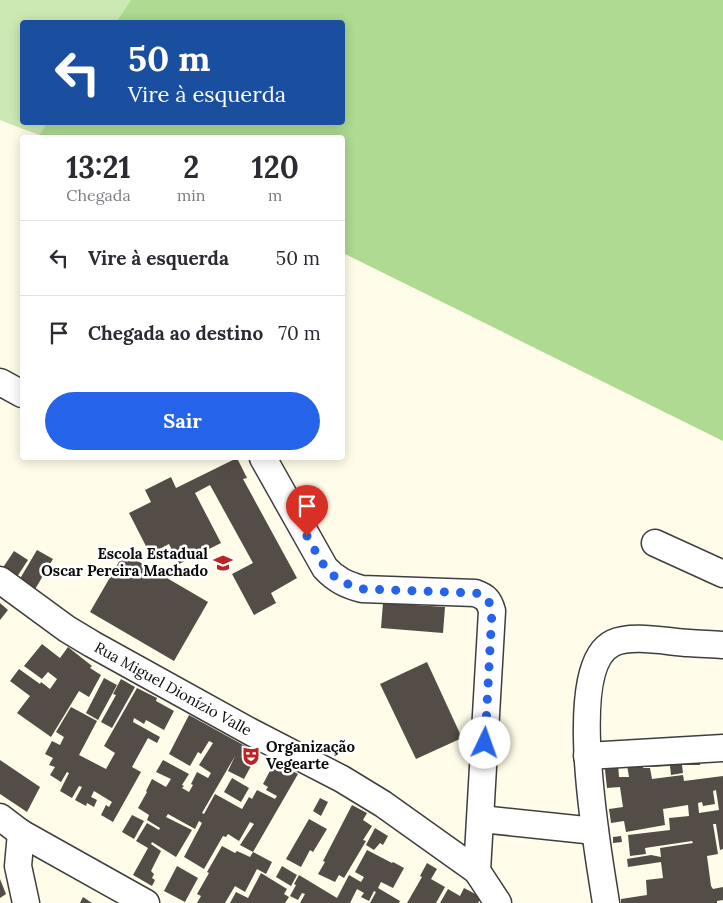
<!DOCTYPE html>
<html lang="pt">
<head>
<meta charset="utf-8">
<style>
  :root { --surface:#fff; --page:#f2f2f3; --text:#2b2b33; --muted:#7c7c81; --line:#e1e1e2; --accent:#2563eb }
  body { margin:0; font-family:Lora,serif; background:var(--page); color:var(--text); height:100vh; display:flex; flex-direction:column; font-size:19px; white-space:nowrap }
  * { box-sizing:border-box; margin:0 }
  p { font-size:16px; color:var(--muted) }
  .icon { flex:none; width:28px; height:28px; fill:none; stroke:currentColor; stroke-width:2; stroke-linecap:round; stroke-linejoin:round }
  .map { position:relative; flex:1; overflow:hidden }
  .drawer { position:absolute; left:20px; top:135px; width:325px; height:325px; display:flex; flex-direction:column; background:var(--surface); border-radius:5px; box-shadow:0 2px 12px #0003 }
  .drawer>* { flex:none }
  .top-card { position:absolute; left:20px; top:20px; width:325px; height:105px; border-radius:5px; box-shadow:0 2px 12px #0003; background:#1a4fa0; color:#fff; overflow:hidden }
  .pin { position:absolute; display:grid; place-items:center; width:42px; height:42px; color:#fff; margin:-51px -21px; border-radius:50% 50% 50% 0; rotate:-45deg; box-shadow:0 0 5px #0007 }
  .pin .icon { rotate:45deg }
  .me { position:absolute; width:55px; margin:-28px; rotate:3deg; stroke-linejoin:round; filter:drop-shadow(0 0 4px #0008) }
  .turn { display:flex; align-items:center; gap:18px; height:105px; padding:0 25px; font-size:22px }
  .turn .icon { width:65px; height:65px; stroke-width:2.5 }
  .turn b { display:block; font-size:35px; line-height:42px }
  .eta { display:flex; justify-content:space-evenly; align-items:center; height:85px; text-align:center }
  .eta b { font-size:30px; font-weight:700; line-height:35px }
  .cta { display:flex; gap:10px; margin-top:auto; padding:10px 25px }
  .cta a { flex:1; height:58px; border-radius:30px; background:var(--accent); color:#fff; font-size:20px; font-weight:700; line-height:58px; text-align:center }
  ul { padding:0; list-style:none }
  li { display:flex; align-items:center; gap:15px; height:75px; padding:0 25px; border-top:1px solid var(--line) }
  li div { flex:1 }
  li b { display:block; font-size:19px }
  li em { font-style:normal }
  .map>svg:first-child { display:block }
</style>
</head>
<body>
<div class="map">
<svg width="723" height="903" viewBox="0 0 723 903">
  <rect width="100%" height="100%" fill="#fffce9"/>
  <path fill="#cce9b3" d="M0,0h131l-15,22h-94v100l26,1 -9,12 -39,-15z"/>
  <path fill="#aeda92" d="M131,0h592v441l-380,-188 -1,-115h-296l-7,-3 9,-13h294v-100h-226z"/>
  <g fill="#544d47" fill-rule="evenodd">
    <path d="M237,458l10,20 -4,1 54,99 -26,15 5,10 -22,12 -22,-41 21,-11 -43,-78 -15,8 26,50 -42,21 -10,-20 -19,10 -21,-41 22,-11 -6,-12 26,-13 5,11z"/>
    <path d="M37,550l16,9 -22,37 -16,-9z"/>
    <path d="M14,551l14,9 -15,23 -13,-11z"/>
    <path d="M124,553l84,49 -34,59 -84,-49z"/>
    <path d="M0,603l8,7 -8,10z"/>
    <path d="M383,603l62,4 -2,26 -62,-5z"/>
    <path d="M42,644l18,14 8,-11 24,19 -2,2 11,7 -12,22 -10,-6 -28,46 -34,-24 13,-17 -20,-15 9,-12 21,15 1,-2 9,7 7,-10 -9,-7 -6,7 -18,-13z"/>
    <path d="M427,662l35,76 -46,21 -36,-75z"/>
    <path d="M104,678l13,7 -19,35 -12,-7z"/>
    <path d="M121,679l14,8 -23,41 -11,-6 15,-27 -3,-1z"/>
    <path d="M137,688l20,10 -1,3 18,10 -10,19 -18,-10 -2,4 -10,-6 -1,4 27,15 -3,6 -9,-5 -16,29 9,5 -28,50 -12,-7 5,-10 3,2 3,-5 -18,-11 -3,6 6,3 -3,7 -7,-4 -1,3 -11,-6 7,-13 -3,-1 -7,12 -12,-7 9,-18 -2,-1 -6,10 -11,-7 5,-8 -6,-2 4,-7 -8,-4 7,-13 8,4 4,-8 -8,-5 15,-25 26,14 -18,34 27,14 9,-16 -11,-7z"/>
    <path d="M189,715l69,38 -14,26 -16,-8 7,-15 -33,57 2,1 11,-20 27,15 7,-12 3,2 5,-9 18,9 2,-3 -11,-6 2,-3 -5,-3 9,-17 3,2 4,-5 19,10 -45,78 19,10 -6,12 -9,-5 -12,23 -10,-6 -10,17h-28l4,-7 -4,-2 12,-21 -2,-1 15,-26 13,7 2,-2 13,6 3,-5 -13,-7 14,-21 -4,-2 -11,19 -11,-7 -2,3 -3,-1 -19,33 -20,-12 18,-34 -3,-2 -4,8 -27,-15 -2,3 26,13 -16,27 -24,-15 -1,2 10,7 -10,20 3,3 -2,4 3,2 -3,6 -19,-11 15,-27 -12,-7 11,-18 12,7 1,-2 -13,-8 2,-5 -11,-7 9,-16 -1,-1 6,-12 14,8 5,-8 -15,-7 7,-12 26,14 -7,11 2,1 -2,2 7,4 4,-7 -2,-1 6,-12 11,6 3,-5 -12,-8 14,-22 -4,-2 -8,13 -3,-2 -8,14 -21,-12z"/>
    <path d="M699,756l1,9h-18l1,8 -12,2 -1,-9 -21,1 -1,-8z"/>
    <path d="M0,760l40,27 -13,25 -27,-18z"/>
    <path d="M618,764l1,13h10l-2,-12 16,-1v4h7l2,11 31,-4 1,6 39,-5v73l-3,1 -4,-26h-3l5,30 -11,2 4,30 2,3 10,-2v13l-6,1v2h-96v-4l26,-4 -1,-15 17,-2 -2,-16 -33,5 -1,-8 24,-4 10,2 -1,-9 33,-5 -1,-2 -47,7 1,6 -16,2 -2,-21 42,-5 -1,-12 20,-2 -1,-11 -25,4 2,16 -39,7 -2,-11 -13,2 -2,-14 14,-2 -3,-20 -13,1 -2,-18 3,-5zM716,790l3,20 -20,3 -1,-10 4,-1 1,4 12,-2 -2,-13z"/>
    <path d="M232,778l17,10 -8,14 -17,-10z"/>
    <path d="M320,798l8,4 -7,14 -8,-5z"/>
    <path d="M352,805l15,8 -4,7 9,6 -9,14 3,1 -22,37 -5,-3 -4,7 -17,-8 7,-12 -2,-1z"/>
    <path d="M132,815l12,6 -10,18 -12,-7z"/>
    <path d="M309,819l18,10 -14,23 -3,-2 -9,17 -15,-8z"/>
    <path d="M375,828l13,8 -5,9 -3,-2 -6,7 -8,-5z"/>
    <path d="M621,836l1,6 -9,1v-6z"/>
    <path d="M367,850l25,13 1,-1 11,6 -11,20 -12,-6 -3,6 22,13 -1,2h-29l6,-11 -2,-1 -5,10 -8,-4 3,-4 -7,-4 -7,14h-50l5,-9 -3,-1 -4,7 -8,-4 6,-11 -2,-1 5,-9 38,23 12,-23 12,7 3,-5 -9,-5z"/>
    <path d="M427,863l10,6 -6,10 14,8 -9,16h-29l15,-26 -2,-1z"/>
    <path d="M177,866l21,12 -13,24 -21,-11z"/>
    <path d="M282,866l15,9 -6,11 -15,-9z"/>
    <path d="M261,873l26,16 -3,5 5,3 -4,6h-55l6,-11 12,6z"/>
    <path d="M0,879l6,15 -6,4z"/>
    <path d="M464,888l17,9 -3,6h-38l8,-14 12,7z"/>
    <path d="M83,897l9,6h-12z"/>
  </g>
  <g fill="none" stroke-linecap="round" stroke-linejoin="round">
    <g stroke="#3e3e3e" stroke-width="29">
      <g id="minor">
        <path d="M0,382l22,12"/>
        <path d="M263,458l62,110c11,12 22,17 37,21l113,4c11,4 14,7 17,18l-15,260 21,32"/>
        <path d="M655,543l68,31"/>
        <path d="M0,580l67,49 25,15 159,88 91,47 41,25 94,67"/>
        <path d="M587,756l136,-8"/>
        <path d="M0,817l21,16 125,70"/>
        <path d="M481,819l114,12"/>
        <path d="M21,833l-3,33 8,37"/>
        <path d="M606,903c-7,-47 -43,-236 7,-260 19,-9 55,-1 76,0 11,1 23,1 34,2"/>
      </g>
    </g>
    <use href="#minor" stroke="#fff" stroke-width="26"/>
  </g>
  <g fill="none" stroke-linecap="round" stroke-linejoin="round">
    <path stroke="#2563eb" stroke-width="9" stroke-dasharray="0 16.2" d="M307,536c17,30 20,43 55,53l114,4c11,3 13,7 16,18l-7,132"/>
  </g>
  <defs>
    <g id="school-bare" transform="scale(1.5)"><path d="M0-5L7-2L0 1L-7-2ZM-4 1L0 2.5L4 1V4Q0 6-4 4Z" fill="#bb2423" stroke="#fff" stroke-width="2.5" paint-order="stroke"/></g>
    <g id="theatre-bare" transform="scale(1.5)"><path d="M-5-5.5Q0-4 5-5.5V0Q5 5 0 6Q-5 5-5 0ZM-3.3-2.5H-1v1.5H-3.3ZM1-2.5H3.3v1.5H1ZM-2.8 1Q0 5.5 2.8 1Z" fill="#bb2423" stroke="#fff" stroke-width="2.5" paint-order="stroke"/></g>
  </defs>
  <g fill-rule="evenodd">
    <use href="#school-bare" x="223" y="563"/>
    <use href="#theatre-bare" x="251" y="756"/>
  </g>
  <g text-anchor="middle" stroke-width="5" stroke-linejoin="round" paint-order="stroke">
    <g font-size="15" font-weight="bold" fill="#0b0b0b" stroke="#fff" text-anchor="end">
      <text x="208" y="559">Escola Estadual<tspan x="208" dy="17">Oscar Pereira Machado</tspan></text>
      <text x="266" y="752" text-anchor="start">Organização<tspan x="266" dy="17">Vegearte</tspan></text>
    </g>
    <g font-size="15" fill="#0b0b0b" stroke="#fff">
      <text transform="translate(173 689) rotate(29)" y="5">Rua Miguel Dionízio Valle</text>
    </g>
  </g>
</svg>
<div class="pin" style="left:307px;top:536px;background:#d93025"><svg class="icon" aria-label="arrive" viewBox="0 0 24 24"><path d="M6 21V4h12l-3 4 3 4H6"/></svg></div>
<svg class="me" style="left:485px;top:743px" viewBox="-20 -20 40 40"><circle r="19" fill="#fff"/><path d="M0-13L10 11 0 6-10 11z" fill="#2563eb"/></svg>
<div class="top-card">
<div class="turn"><svg class="icon" aria-label="left" viewBox="0 0 24 24"><path d="M17 20v-9H6M10 6l-5 5 5 5"/></svg><div><b>50 m</b>Vire à esquerda</div></div>
</div>
<section class="drawer">
<div class="eta">
<div><b>13:21</b><p>Chegada</p></div>
<div><b>2</b><p>min</p></div>
<div><b>120</b><p>m</p></div>
</div>
<ul>
<li><svg class="icon" aria-label="left" viewBox="0 0 24 24"><path d="M17 20v-9H6M10 6l-5 5 5 5"/></svg><div><b>Vire à esquerda</b></div><em>50 m</em></li>
<li><svg class="icon" aria-label="arrive" viewBox="0 0 24 24"><path d="M6 21V4h12l-3 4 3 4H6"/></svg><div><b>Chegada ao destino</b></div><em>70 m</em></li>
</ul>
<div class="cta"><a>Sair</a></div>
</section>
</div>
</body>
</html>
